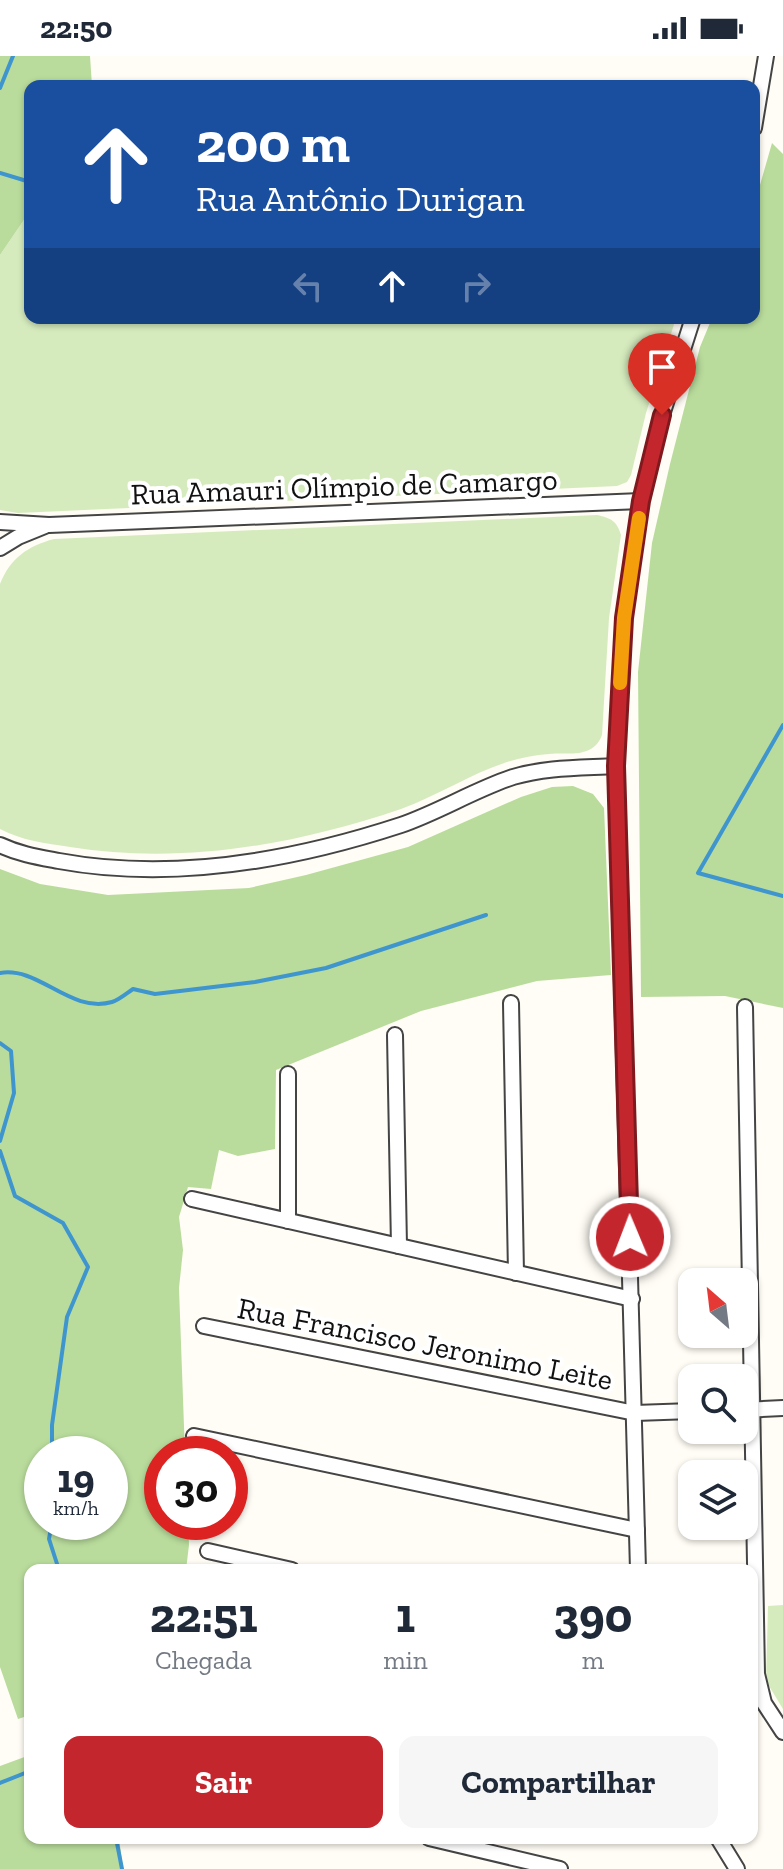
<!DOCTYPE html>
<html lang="pt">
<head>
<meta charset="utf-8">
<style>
  :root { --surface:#fff; --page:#f6f6f7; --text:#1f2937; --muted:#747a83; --accent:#c4262e }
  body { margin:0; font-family:"Zilla Slab",serif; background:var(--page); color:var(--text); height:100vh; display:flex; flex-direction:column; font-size:30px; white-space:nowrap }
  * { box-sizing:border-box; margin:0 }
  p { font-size:26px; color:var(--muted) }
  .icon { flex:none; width:44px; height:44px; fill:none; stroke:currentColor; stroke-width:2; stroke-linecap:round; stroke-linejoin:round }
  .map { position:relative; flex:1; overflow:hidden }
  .sheet { position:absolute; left:24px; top:1508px; width:734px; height:280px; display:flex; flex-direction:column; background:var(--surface); border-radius:16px; box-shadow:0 2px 6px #0004 }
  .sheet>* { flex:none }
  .guide { position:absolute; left:24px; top:24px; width:736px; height:244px; border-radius:16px; box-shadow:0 2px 6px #0004; background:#1a4fa0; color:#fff; overflow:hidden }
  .needle { width:52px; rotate:332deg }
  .controls { position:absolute; left:678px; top:1212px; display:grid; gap:16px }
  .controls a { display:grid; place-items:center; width:80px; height:80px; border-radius:16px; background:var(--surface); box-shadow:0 2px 6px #0004; font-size:40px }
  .speed { position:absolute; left:24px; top:1380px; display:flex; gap:16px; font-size:40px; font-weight:700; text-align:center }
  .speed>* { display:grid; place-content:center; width:104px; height:104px; border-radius:50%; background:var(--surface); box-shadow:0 2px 6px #0004; line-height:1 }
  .speed small { font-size:20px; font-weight:400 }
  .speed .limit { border:12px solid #d22; background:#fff; color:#111 }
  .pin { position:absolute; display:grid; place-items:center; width:68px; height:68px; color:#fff; margin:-82px -34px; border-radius:50% 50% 50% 0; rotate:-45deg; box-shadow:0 0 8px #0007 }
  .pin .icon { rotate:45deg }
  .me { position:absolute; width:88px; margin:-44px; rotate:359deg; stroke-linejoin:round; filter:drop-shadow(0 0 6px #0008) }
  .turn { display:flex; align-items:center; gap:28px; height:168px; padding:0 40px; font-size:36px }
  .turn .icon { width:104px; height:104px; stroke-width:2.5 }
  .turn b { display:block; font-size:56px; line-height:68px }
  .lanes { display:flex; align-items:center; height:76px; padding:0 40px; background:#0003; justify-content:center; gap:40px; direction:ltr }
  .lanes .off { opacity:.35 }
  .eta { display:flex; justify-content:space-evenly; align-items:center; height:136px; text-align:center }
  .eta b { font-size:48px; font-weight:700; line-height:56px }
  .primary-button { display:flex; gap:16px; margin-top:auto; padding:16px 40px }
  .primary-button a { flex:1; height:92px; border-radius:16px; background:var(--accent); color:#fff; font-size:32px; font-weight:700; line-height:92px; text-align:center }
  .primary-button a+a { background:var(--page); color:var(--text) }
  .status { display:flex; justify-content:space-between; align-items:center; height:56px; padding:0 40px; background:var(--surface); direction:ltr }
  .status svg { height:22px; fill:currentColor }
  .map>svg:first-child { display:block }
</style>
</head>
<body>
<div class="status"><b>22:50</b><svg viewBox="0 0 49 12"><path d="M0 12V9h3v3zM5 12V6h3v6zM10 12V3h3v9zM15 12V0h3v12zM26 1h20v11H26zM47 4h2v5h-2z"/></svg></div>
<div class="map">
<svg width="783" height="1813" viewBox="0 0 783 1813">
  <rect width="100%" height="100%" fill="#fffdf5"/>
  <g fill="#d5ebbd">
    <path d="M30,155v107h646l-30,95 -15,62 -4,7 -10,4 -599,27 -18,-3v-255z"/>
    <path d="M597,459c14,3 20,6 24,20l-12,83 -7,117c-9,24 -33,17 -53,19 -14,1 -29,4 -42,8 -37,12 -70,34 -106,47 -106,36 -220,56 -331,38 -25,-4 -47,-6 -70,-18v-245c10,-26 28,-38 54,-45z"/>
    <path d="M783,1549v104l-17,-28 2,-75z"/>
  </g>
  <g fill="#b9dc9c" fill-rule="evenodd">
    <path d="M0,0h90l2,30h-62v125l-30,44z"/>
    <path d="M772,87l11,11v854l-58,-12 -84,1 -3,-325 14,-129 18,-79 30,-117 12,-29h42v-112z"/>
    <path d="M573,730l20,8 11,14 7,167 -74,6 -116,30 -145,59 -1,79 -37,7 -19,-6 -8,39 -23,-2 -9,30 4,33 -4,38 6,166h-23v68h26l1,23 -3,25h-156v145l-12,4 -18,-52v-798l40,15 68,11 141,-7 57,-13 102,-28 113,-50 31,-10zM42,1398h68v68h-68z"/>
    <path d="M30,1699v83h89l4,31h-123v-103z"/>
  </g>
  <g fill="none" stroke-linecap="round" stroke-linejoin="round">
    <g stroke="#3f96cf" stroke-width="4">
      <path d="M0,32l13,-32"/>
      <path d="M0,117l30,9"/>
      <path d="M783,669l-85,148 85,23"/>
      <path d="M0,917c39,-7 70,41 112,29 7,-2 15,-9 21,-13l22,5 100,-12 71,-14 160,-53"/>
      <path d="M0,987l11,8 3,42 -14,48"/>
      <path d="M0,1095l15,45 48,27 25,44 -21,50 -15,108v29"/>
      <path d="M52,1466l-3,17 10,31"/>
      <path d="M0,1727l30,-12"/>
      <path d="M116,1782l6,31"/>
    </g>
    <g stroke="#444" stroke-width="18">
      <g id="minor">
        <path d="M754,72l12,-72"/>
        <path d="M0,466l49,3 592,-24"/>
        <path d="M0,492l18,-11 27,-11"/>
        <path d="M0,789c19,9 38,12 59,16 114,21 232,0 342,-36 38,-13 73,-35 112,-48 33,-10 68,-9 103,-11"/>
        <path d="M511,947l5,270"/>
        <path d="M745,951l12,667 7,29 19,29"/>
        <path d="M395,979l4,211"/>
        <path d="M288,1018v147"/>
        <path d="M192,1143l440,100"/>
        <path d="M204,1270l431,87 57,-2"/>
        <path d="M744,1354l39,-2"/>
        <path d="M194,1380l443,94"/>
        <path d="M208,1495l84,19"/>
        <path d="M638,1514l-22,-804 8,-148 17,-117 21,-86 31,-97"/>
        <path d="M429,1782l131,31"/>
        <path d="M718,1782l19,31"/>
      </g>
    </g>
    <use href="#minor" stroke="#fff" stroke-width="14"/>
  </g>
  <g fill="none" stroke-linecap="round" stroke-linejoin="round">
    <g stroke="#7f191e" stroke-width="20">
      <path id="route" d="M630,1181l-14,-471 8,-148 17,-117 21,-86"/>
    </g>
    <use href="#route" stroke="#c4262e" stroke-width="14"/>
    <path stroke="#f59e0b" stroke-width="14" d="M620,627l4,-65 15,-100"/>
  </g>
  <g text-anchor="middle" stroke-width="8" stroke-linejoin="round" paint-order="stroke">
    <g font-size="30" fill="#111" stroke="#fff">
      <text transform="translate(344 431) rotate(-2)" y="10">Rua Amauri Olímpio de Camargo</text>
      <text transform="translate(425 1288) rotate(11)" y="10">Rua Francisco Jeronimo Leite</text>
    </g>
  </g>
</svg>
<div class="controls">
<a><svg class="needle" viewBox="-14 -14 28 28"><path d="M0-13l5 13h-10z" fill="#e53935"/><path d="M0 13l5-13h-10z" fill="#747a83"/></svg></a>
<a><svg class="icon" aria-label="search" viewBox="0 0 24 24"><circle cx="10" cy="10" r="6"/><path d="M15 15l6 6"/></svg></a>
<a><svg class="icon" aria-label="layers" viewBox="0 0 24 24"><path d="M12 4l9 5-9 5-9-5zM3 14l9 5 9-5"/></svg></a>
</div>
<div class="speed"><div>19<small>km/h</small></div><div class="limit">30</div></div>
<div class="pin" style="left:662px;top:359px;background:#d93025"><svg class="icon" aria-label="arrive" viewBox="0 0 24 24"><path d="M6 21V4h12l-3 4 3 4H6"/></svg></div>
<svg class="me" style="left:630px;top:1181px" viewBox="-20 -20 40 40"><circle r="17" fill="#c4262e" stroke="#fff" stroke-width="3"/><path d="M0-11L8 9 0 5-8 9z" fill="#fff"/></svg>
<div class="guide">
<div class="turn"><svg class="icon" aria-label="ahead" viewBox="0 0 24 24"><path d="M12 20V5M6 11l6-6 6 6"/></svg><div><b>200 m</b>Rua Antônio Durigan</div></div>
<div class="lanes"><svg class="icon off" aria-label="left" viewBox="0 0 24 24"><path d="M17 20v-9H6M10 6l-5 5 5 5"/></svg><svg class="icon" aria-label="ahead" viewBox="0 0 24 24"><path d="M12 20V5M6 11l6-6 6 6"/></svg><svg class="icon off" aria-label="right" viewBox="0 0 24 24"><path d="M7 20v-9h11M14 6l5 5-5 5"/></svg></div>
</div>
<section class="sheet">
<div class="eta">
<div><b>22:51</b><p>Chegada</p></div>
<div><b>1</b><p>min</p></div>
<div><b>390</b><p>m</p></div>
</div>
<div class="primary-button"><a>Sair</a><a>Compartilhar</a></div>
</section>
</div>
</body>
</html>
